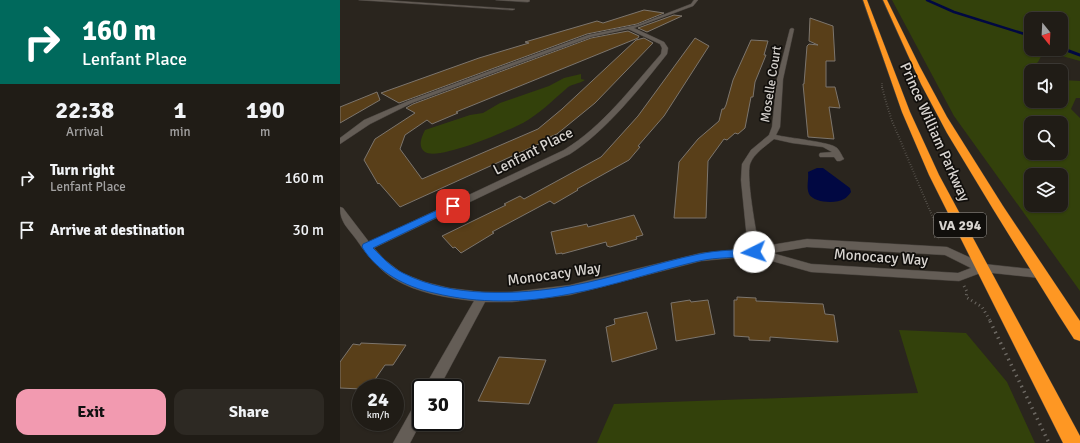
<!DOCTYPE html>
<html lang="en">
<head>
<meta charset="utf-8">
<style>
  :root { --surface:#201c16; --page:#2d2923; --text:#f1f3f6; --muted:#a2a1a1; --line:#3d3a35; --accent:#f29ab0 }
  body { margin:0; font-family:Signika,sans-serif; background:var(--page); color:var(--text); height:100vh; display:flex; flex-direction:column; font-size:15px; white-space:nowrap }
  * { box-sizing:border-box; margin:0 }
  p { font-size:13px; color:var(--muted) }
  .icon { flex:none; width:22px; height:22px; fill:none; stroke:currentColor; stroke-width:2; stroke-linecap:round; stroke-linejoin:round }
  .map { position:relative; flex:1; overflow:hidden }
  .drawer { display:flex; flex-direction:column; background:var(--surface); width:340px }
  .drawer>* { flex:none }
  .guide { background:#00695c; color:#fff; overflow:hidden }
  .needle { width:26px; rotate:162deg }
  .buttons { position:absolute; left:684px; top:12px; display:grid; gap:8px }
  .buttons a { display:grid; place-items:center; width:44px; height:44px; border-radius:8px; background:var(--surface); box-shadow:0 1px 3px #0004,0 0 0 1px var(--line); font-size:20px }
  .speed { position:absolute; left:12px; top:379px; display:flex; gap:8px; font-size:20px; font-weight:700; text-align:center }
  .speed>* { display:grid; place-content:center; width:52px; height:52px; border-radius:50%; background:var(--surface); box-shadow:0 1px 3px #0004,0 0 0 1px var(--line); line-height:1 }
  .speed small { font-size:10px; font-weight:400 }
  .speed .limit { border:2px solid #111; border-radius:6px; background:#fff; color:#111 }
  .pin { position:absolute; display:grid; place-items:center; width:34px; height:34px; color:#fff; margin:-17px; border-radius:8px; box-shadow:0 2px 6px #0006 }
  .me { position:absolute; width:44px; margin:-22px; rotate:266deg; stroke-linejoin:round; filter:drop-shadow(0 0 3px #0008) }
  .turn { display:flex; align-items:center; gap:14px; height:84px; padding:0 16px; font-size:18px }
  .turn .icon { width:52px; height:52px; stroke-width:2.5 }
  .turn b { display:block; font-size:28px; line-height:34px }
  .eta { display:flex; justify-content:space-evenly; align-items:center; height:68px; text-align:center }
  .eta b { font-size:24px; font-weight:800; line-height:28px }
  .primary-button { display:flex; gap:8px; margin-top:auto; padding:8px 16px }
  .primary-button a { flex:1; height:46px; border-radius:12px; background:var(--accent); color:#111; font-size:16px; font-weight:800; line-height:46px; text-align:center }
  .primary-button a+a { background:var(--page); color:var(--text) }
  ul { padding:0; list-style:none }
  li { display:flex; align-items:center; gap:12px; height:52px; padding:0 16px }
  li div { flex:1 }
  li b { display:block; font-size:15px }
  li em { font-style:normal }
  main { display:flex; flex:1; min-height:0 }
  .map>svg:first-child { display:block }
</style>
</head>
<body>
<main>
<section class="drawer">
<div class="guide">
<div class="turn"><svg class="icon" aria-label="right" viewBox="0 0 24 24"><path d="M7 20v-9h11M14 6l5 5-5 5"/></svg><div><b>160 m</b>Lenfant Place</div></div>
</div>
<div class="eta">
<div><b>22:38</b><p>Arrival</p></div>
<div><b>1</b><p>min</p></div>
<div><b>190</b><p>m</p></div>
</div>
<ul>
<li><svg class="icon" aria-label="right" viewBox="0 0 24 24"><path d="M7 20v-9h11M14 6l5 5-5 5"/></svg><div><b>Turn right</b><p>Lenfant Place</p></div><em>160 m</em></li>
<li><svg class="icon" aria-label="arrive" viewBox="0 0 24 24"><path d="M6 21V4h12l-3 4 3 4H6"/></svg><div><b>Arrive at destination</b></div><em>30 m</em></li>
</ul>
<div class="primary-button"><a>Exit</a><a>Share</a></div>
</section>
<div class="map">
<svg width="740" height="443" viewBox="0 0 740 443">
  <rect width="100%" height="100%" fill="#2a251e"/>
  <g fill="#33410b" fill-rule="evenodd">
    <path d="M552,0h188v61l-36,-10 -6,11 -11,10 4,2v27h30v-21l19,1v17h-4l-5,11 9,9v173l-126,-175zM691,19h30v30h-30zM691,123h30v30h-30zM691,175h30v30h-30z"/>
    <path d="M241,74v5l4,1c-6,4 -15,4 -19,9 -14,12 -27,25 -43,34 -16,8 -84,38 -98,29 -8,-5 -3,-16 0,-22l45,-15 13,-2 17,-10 49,-17 15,-8z"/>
    <path d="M559,330l67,3 41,49 28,61h-438l17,-39 304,-11z"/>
  </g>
  <path fill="#010842" d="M477,168h6l27,20 1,4c-2,3 -5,6 -7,7 -8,5 -30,4 -35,-5 -3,-7 0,-15 -1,-22z"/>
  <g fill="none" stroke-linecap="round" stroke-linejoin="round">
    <path stroke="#010842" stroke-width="2.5" d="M587,0l27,12 77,24"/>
    <path stroke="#010842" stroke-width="3" d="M721,48l19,7"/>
  </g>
  <g fill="#593f19" stroke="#7c756d">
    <path d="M304,10l20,3 -27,11 -50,10 -188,69 -18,-10 98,-35 50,-15 -4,-1 72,-21 6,2z"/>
    <path d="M334,15l8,1 -35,16 -9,-4z"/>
    <path d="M470,18l23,8 2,35h-9v26h9l5,21 -11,-1 5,32 -26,-2 -5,-53h1l3,-38 2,-2 9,1 -9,-4z"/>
    <path d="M288,31l11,5 -1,2 -182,74 2,1 -26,11 -5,-4 -22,15 -5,14 22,30 116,-50 24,-20 74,-69 8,-2 9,5 -58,60 -38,31 -7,3 2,1 -152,69 -21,-24 -1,1 -14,-24 11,-21 40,-26 -9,-5 7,-4 178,-66z"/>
    <path d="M355,38l14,8 -45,70 -26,30 2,1 -11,13 -52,29 1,1 -24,14 -4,-3 -58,31 2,1 -33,20 -6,-6 -2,1 -11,-12 64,-31 -2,-1 16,-8 4,3 77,-42 37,-41z"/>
    <path d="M411,40l17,1 -4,14h2l-11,27 -2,15h-2l-6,31 -7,6 -3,-1 -8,7 -3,-1 -16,22 -2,57h-32l5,-56 19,-23 21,-18 3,-12h2l2,-4 7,-25z"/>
    <path d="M37,92l3,8 -40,23v-16z"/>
    <path d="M294,215l9,20 -7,2 1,2 -27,8 -3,-1 -1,-4 -44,12v-1l-6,1 -5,-22 36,-8 1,3z"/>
    <path d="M397,297l19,1v3l67,3 2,10 9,1 4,27 -68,-5v4l-21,-1v-3l-15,-1v-36h3z"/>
    <path d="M350,300l1,2 17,-2 7,34 -39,7 -5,-38z"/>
    <path d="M307,312l10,37 -45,13 -6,-35 9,-3 -1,-5z"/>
    <path d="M21,343l45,2 -13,20h-8l-16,23h-8v1l-21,-1v-26l13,-18 7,1z"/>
    <path d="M159,357l47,3 -17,44 -51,-3z"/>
  </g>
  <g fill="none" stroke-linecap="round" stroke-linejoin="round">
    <g stroke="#46413c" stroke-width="1">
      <g id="minor">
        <path d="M19,0h23l133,9 -2,1z"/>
        <path d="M156,0h33l1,1 -2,1z"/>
        <path d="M354,0h4l-5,6 -59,22 30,14 4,6 -1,6c-27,34 -61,77 -97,100l-196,94 11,12 17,13 23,9 24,6 33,4h30l58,-7 131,-32 47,-4 -7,-69 1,-16 9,-14 18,-15 3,-8 5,-48 13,-50 2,-1 2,1 -11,50 -3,48 -4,8c12,3 55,7 61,13 3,3 5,8 7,11l-4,2h-3l-3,-4h-14l-1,-2 1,-2 12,-1 -9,-5 -31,-4 -18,-4c-8,7 -20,14 -24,25 -4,13 6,67 9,83l48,-8 140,8 37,17 56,6 4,1 2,3 -2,3 -4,1 -57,-6 -24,9 -148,-9 -57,-16 -53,5 -131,34 -58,7h-27l-46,86h-15l50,-87c-27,-3 -57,-8 -80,-22 -16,-10 -28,-25 -38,-40 -9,-12 -16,-17 -16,-32l3,1 26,34 195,-92c39,-24 67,-62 97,-96l1,-6 -2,-4 -32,-15 -37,8 -179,66 -42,21 -30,20v-6l24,-18 44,-19 180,-66 49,-10 54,-21zM467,247l138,8 26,13 -13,5 -147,-9 -39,-11z"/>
        <path d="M81,399v23l-11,21h-17l23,-41z"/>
      </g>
    </g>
    <g stroke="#46413c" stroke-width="1">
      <g id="highway">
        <path d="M523,0h4l43,112 29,63 141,261v7h-17l-134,-268 -27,-63z"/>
        <path d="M543,0h4l33,67 27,50 56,89 77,115v20l-6,-2 -16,-25 -65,-105 -46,-76 -26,-49z"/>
      </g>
    </g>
    <path stroke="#6d6963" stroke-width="1.5" stroke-dasharray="0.5 1.5" stroke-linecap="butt" d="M542,83v5"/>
    <path stroke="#6d6963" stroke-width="2" stroke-dasharray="0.5 2" stroke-linecap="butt" d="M542,87l4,15 6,19 44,104"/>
    <g stroke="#6d6963" stroke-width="3" stroke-dasharray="1 3.5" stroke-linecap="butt">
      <path d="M596,224l1,5 -3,7 5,2"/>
      <path d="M624,286l3,6 -1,5 16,10 9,15"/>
    </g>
    <path stroke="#6d6963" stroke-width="3.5" stroke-dasharray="1.5 4.5" stroke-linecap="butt" d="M650,321l59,122"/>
    <use href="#minor" fill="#645d56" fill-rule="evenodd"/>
    <use href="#highway" fill="#fe9723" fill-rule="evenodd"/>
  </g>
  <path fill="#1a73e8" stroke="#114b97" d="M113,203l5,3 -2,2 -83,40c9,9 18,19 30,25 48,25 115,22 167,13 43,-8 86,-23 129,-32 18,-4 37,-4 55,-5l5,3 -5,4c-18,2 -37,1 -55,5 -43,10 -86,25 -129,33 -46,9 -91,10 -136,-1 -28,-6 -57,-21 -72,-46l1,-3z"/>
  <g text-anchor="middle" stroke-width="3.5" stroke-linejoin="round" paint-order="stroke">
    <g font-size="13" fill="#d8d4d0" stroke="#110f0c">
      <text transform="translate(430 84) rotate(-81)" y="5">Moselle Court</text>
    </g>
    <rect fill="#110f0c" stroke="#9c9995" stroke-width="1" x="594" y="213" width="52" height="24" rx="3"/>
    <g font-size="14" font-weight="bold" fill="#d8d4d0">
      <text x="620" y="230">VA 294</text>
    </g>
    <g font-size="15" fill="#d8d4d0" stroke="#110f0c">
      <text transform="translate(595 132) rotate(66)" y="5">Prince William Parkway</text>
      <text transform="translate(193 151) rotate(-27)" y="5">Lenfant Place</text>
      <text transform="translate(541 257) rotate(4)" y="5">Monocacy Way</text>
      <text transform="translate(214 274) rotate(-8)" y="5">Monocacy Way</text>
    </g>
  </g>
</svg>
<div class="buttons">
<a><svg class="needle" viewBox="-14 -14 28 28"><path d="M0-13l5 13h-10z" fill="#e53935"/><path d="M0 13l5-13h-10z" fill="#a2a1a1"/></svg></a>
<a><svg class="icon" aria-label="sound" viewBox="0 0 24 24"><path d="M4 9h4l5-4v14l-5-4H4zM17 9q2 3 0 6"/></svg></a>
<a><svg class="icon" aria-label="search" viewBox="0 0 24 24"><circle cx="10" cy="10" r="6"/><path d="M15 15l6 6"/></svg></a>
<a><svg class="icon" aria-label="layers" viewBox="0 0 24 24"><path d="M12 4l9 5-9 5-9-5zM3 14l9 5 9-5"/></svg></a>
</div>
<div class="speed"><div>24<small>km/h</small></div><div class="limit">30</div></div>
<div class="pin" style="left:113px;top:206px;background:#d93025"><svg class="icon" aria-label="arrive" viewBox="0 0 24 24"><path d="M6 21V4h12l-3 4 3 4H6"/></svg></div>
<svg class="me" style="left:414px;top:252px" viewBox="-20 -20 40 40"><circle r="19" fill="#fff"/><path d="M0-13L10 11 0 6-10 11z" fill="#1a73e8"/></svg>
</div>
</main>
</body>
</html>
